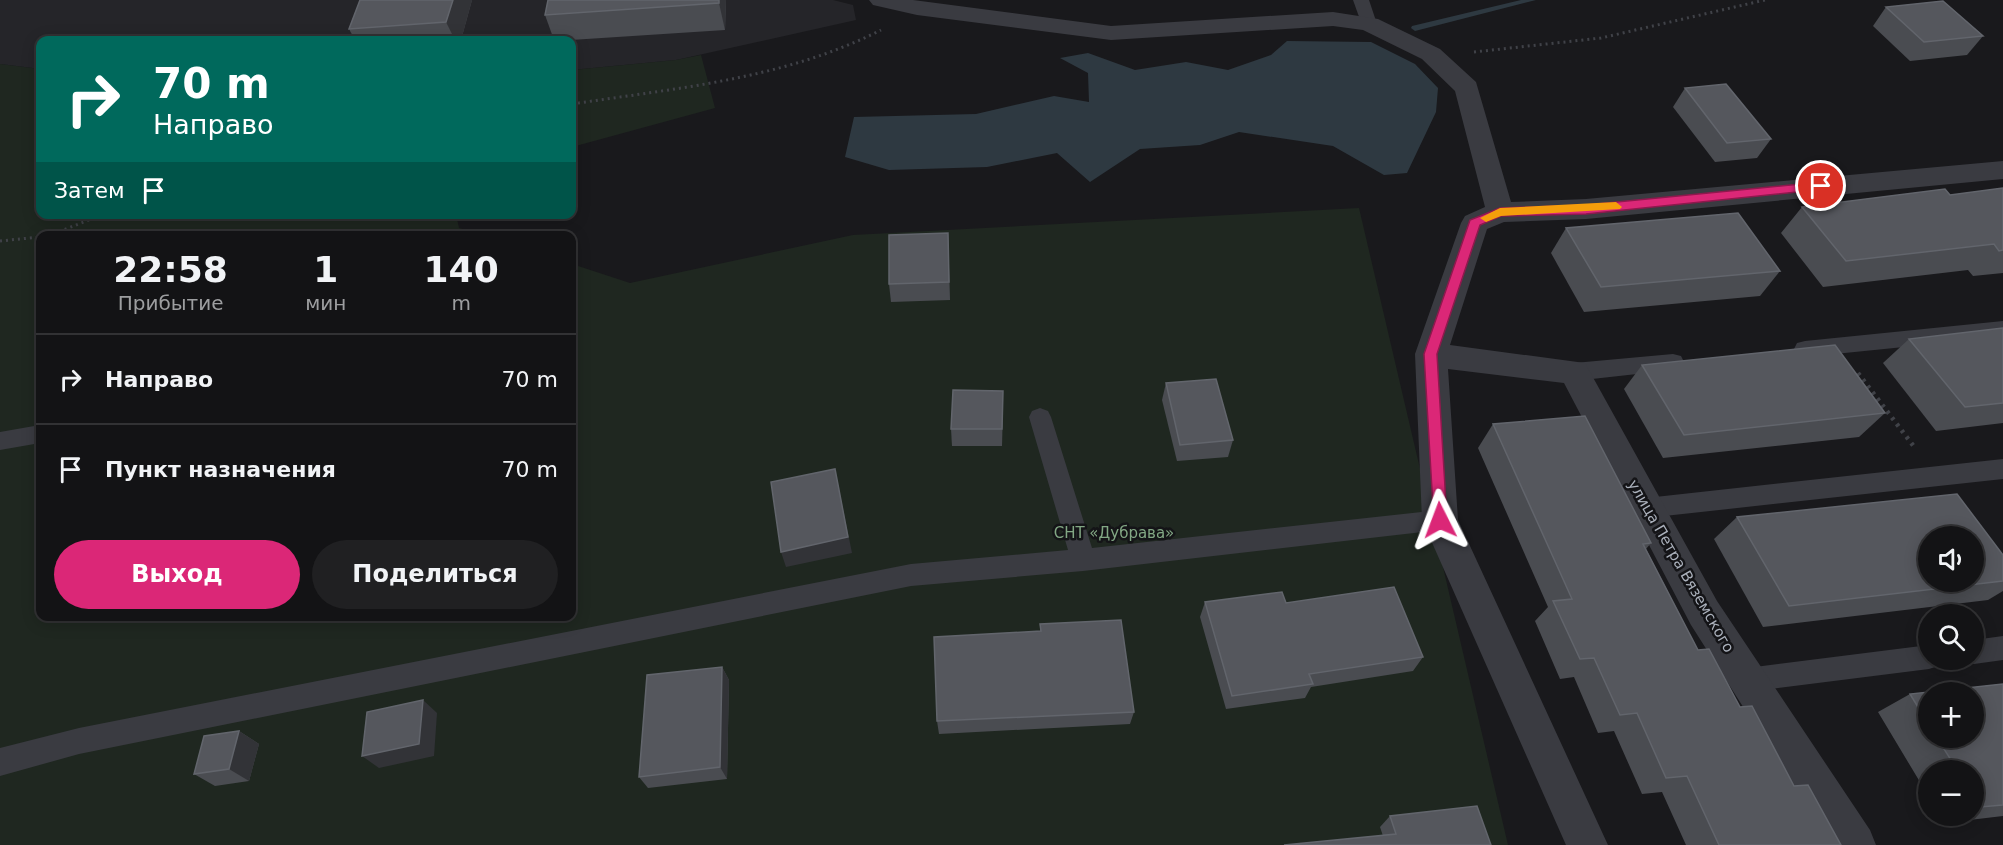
<!DOCTYPE html>
<html lang="ru">
<head>
<meta charset="utf-8">
<style>
  :root { --surface:#131315; --page:#202022; --text:#f1f3f6; --muted:#9d9ea0; --line:#323234; --accent:#db2777 }
  body { margin:0; font-family:"DejaVu Sans",sans-serif; background:var(--page); color:var(--text); height:100vh; display:flex; flex-direction:column; font-size:22px; white-space:nowrap }
  * { box-sizing:border-box; margin:0 }
  p { font-size:20px; color:var(--muted) }
  .icon { flex:none; width:33px; height:33px; fill:none; stroke:currentColor; stroke-width:2; stroke-linecap:round; stroke-linejoin:round }
  .map { position:relative; flex:1; overflow:hidden }
  .side { position:absolute; left:36px; top:231px; width:540px; height:390px; display:flex; flex-direction:column; background:var(--surface); border-radius:12px; box-shadow:0 3px 15px #0003,0 0 0 2px var(--line) }
  .side>* { flex:none }
  .guide { position:absolute; left:36px; top:36px; width:540px; height:183px; border-radius:12px; box-shadow:0 3px 15px #0003,0 0 0 2px var(--line); background:#00695c; color:#fff; overflow:hidden }
  .buttons { position:absolute; left:1918px; top:526px; display:grid; gap:12px }
  .buttons a { display:grid; place-items:center; width:66px; height:66px; border-radius:50%; background:var(--surface); box-shadow:0 3px 15px #0003,0 0 0 2px var(--line); font-size:30px }
  .pin { position:absolute; display:grid; place-items:center; width:51px; height:51px; color:#fff; margin:-26px; border:3px solid #fff; border-radius:50%; box-shadow:0 2px 6px #0007 }
  .me { position:absolute; width:66px; margin:-33px; rotate:357deg; stroke-linejoin:round; filter:drop-shadow(0 0 4px #0008) }
  .turn { display:flex; align-items:center; gap:21px; height:126px; padding:0 18px; font-size:27px }
  .turn .icon { width:78px; height:78px; stroke-width:2.5 }
  .turn b { display:block; font-size:42px; line-height:51px }
  .then { display:flex; align-items:center; height:57px; padding:0 18px; background:#0003; gap:12px; font-size:22px }
  .eta { display:flex; justify-content:space-evenly; align-items:center; height:102px; text-align:center }
  .eta b { font-size:36px; font-weight:600; line-height:42px }
  .primary-button { display:flex; gap:12px; margin-top:auto; padding:12px 18px }
  .primary-button a { flex:1; height:69px; border-radius:36px; background:var(--accent); color:#fff; font-size:24px; font-weight:600; line-height:69px; text-align:center }
  .primary-button a+a { background:var(--page); color:var(--text) }
  ul { padding:0; list-style:none }
  li { display:flex; align-items:center; gap:18px; height:90px; padding:0 18px; border-top:2px solid var(--line) }
  li div { flex:1 }
  li b { display:block; font-size:22px }
  li em { font-style:normal }
  .map>svg:first-child { display:block }
</style>
</head>
<body>
<div class="map">
<svg width="2003" height="845" viewBox="0 0 2003 845">
  <rect width="100%" height="100%" fill="#19191c"/>
  <path fill="#252529" d="M0,0h833l20,5 3,15 -180,40 -104,10v-30h-532v29l-40,-5z"/>
  <g fill="#1f2720">
    <path d="M701,55l14,53 -143,39v-77l104,-10z"/>
    <path d="M0,64l40,5v145h416l3,14 23,7 -442,1v380h532v-352l58,19 223,-48 506,-27 149,637h-1508z"/>
  </g>
  <path fill="#2e3941" d="M1287,41l84,1 44,22 23,24 -2,24 -29,61 -23,2 -51,-29 -94,-14 -39,13 -60,4 -50,33 -33,-29 -70,14 -98,3 -44,-13 9,-40 122,-3 78,-18 35,6 -1,-29 -28,-15 28,-5 47,17 51,-8 42,8 43,-15z"/>
  <g fill="none" stroke-linecap="round" stroke-linejoin="round">
    <path fill="#2e3941" fill-rule="evenodd" d="M1521,0h15l-121,31 -4,-3 1,-2z"/>
    <g stroke="#404248" stroke-width="3" stroke-dasharray="2 4" stroke-linecap="butt">
      <path d="M1474,52l127,-14 164,-38"/>
      <path d="M572,104c106,-16 212,-25 309,-74"/>
      <path d="M48,236l56,-22"/>
      <path d="M0,241l40,-4"/>
    </g>
    <path stroke="#404248" stroke-width="4.5" stroke-dasharray="3 5" stroke-linecap="butt" d="M1858,373l57,75"/>
    <g fill="#3a3b41" fill-rule="evenodd">
      <path d="M1353,0h16l8,24 -2,4h-12z"/>
      <path d="M2003,321v16l-198,20 -8,-2 -3,-6 3,-6 8,-2z"/>
      <path d="M1673,354l8,2 3,6 -3,6 -8,2 -99,11 -8,-3 -3,-6 3,-6 8,-3z"/>
      <path d="M1040,408l8,3 3,6 41,131 348,-38 8,3 4,7 -4,7 -8,3 -357,41 -172,15 -832,168 -79,22v-28l79,-20 832,-164 157,-14 -39,-133 3,-6z"/>
      <path d="M40,425v18l-40,7v-18z"/>
      <path d="M2003,459v20l-357,39 -8,-3 -4,-7 4,-7 8,-3z"/>
      <path d="M2003,636v24l-29,4 -9,-3 9,-1v-20z"/>
      <path d="M1929,645v15h12l-3,6 -9,3 -182,23 -9,-3 -4,-9 4,-9 9,-3z"/>
    </g>
    <path fill="#3a3b41" fill-rule="evenodd" d="M869,0h44l198,26 222,-14 45,7 62,30 36,33 35,120 75,-3 417,-38v18l-417,40 -82,3 -17,7 -37,116 135,18 132,238 153,229 6,15h-45l-140,-220 -127,-242 -116,-14 10,151 150,325h-42l-144,-325 -7,-166 46,-131 4,-7 20,-9 -30,-116 -33,-32 -59,-29 -30,-4 -222,14 -194,-25 -44,-10z"/>
  </g>
  <g fill="#4a4c51" fill-rule="evenodd">
    <path d="M360,0h112l-11,40h-106l-6,-11z"/>
    <path d="M726,0l-1,30 -154,10h-17l-9,-25z"/>
    <path d="M1886,7l97,29 -16,19 -57,6 -37,-35z"/>
    <path d="M1685,88l86,51 -14,19 -42,4 -42,-55z"/>
    <path d="M2003,188v85l-30,3 -5,-6 -145,17 -42,-54 21,-26 148,-12z"/>
    <path d="M1566,228l214,43 -20,25 -176,16 -33,-59z"/>
    <path d="M948,233l2,67 -59,2 -2,-18z"/>
    <path d="M2003,328v95l-67,8 -53,-68 26,-24z"/>
    <path d="M1642,365l243,48 -26,24 -196,21 -39,-69z"/>
    <path d="M1166,383l67,57 -5,17 -51,4 -15,-61z"/>
    <path d="M1003,408l-1,38h-50l-1,-17z"/>
    <path d="M1493,424l158,119 -5,6 52,101 42,57 54,79 47,59h-155l-24,-53 -20,2 -28,-63 -16,2 -24,-56 -14,2 -25,-58 13,-14 -70,-159z"/>
    <path d="M1737,517l266,38v36l-15,9 -225,27 -49,-88z"/>
    <path d="M1205,602l81,1 137,54 -10,14 -102,16 -6,11 -79,11 -26,-92z"/>
    <path d="M1040,624l94,88 -4,12 -191,10 -2,-13 103,-90z"/>
    <path d="M722,667l7,13 -2,99 -79,9 -9,-11z"/>
    <path d="M2003,684v132l-59,7 -4,-7h34v-45h-45v26l-51,-85 32,-18zM1929,693l45,45h-45z"/>
    <path d="M239,731l20,13 -10,37 -34,5 -21,-12z"/>
    <path d="M1390,816l101,29 -108,-9 -3,-9z"/>
  </g>
  <g fill="#323337">
    <path d="M453,0h19l-11,40h-6l-9,-18z"/>
    <path d="M719,0h7l-1,30 -6,-27z"/>
    <path d="M835,469l17,84 -66,14 -5,-15z"/>
    <path d="M722,667l7,13 -2,99 -7,-12z"/>
    <path d="M423,700l14,13 -3,43 -55,12 -17,-12z"/>
    <path d="M239,731l20,13 -10,37 -20,-12z"/>
  </g>
  <g fill="#55575d" stroke="#62656c" stroke-width="1.5" fill-rule="evenodd">
    <path d="M360,0h93l-7,22 -97,7z"/>
    <path d="M548,0h171v3l-174,12z"/>
    <path d="M1943,1l40,35 -59,6 -38,-35z"/>
    <path d="M1726,84l45,55 -44,4 -42,-55z"/>
    <path d="M2003,188v62l-4,1 -5,-7 -148,17 -44,-54 143,-18 5,6z"/>
    <path d="M1738,213l42,58 -179,16 -35,-59z"/>
    <path d="M423,232l1,4h-11z"/>
    <path d="M948,233l1,49 -60,2v-49z"/>
    <path d="M2003,328v75l-38,4 -56,-68z"/>
    <path d="M1835,345l50,68 -201,22 -42,-70z"/>
    <path d="M1216,379l17,61 -53,5 -14,-62z"/>
    <path d="M953,390l50,1 -1,38h-51z"/>
    <path d="M1585,416l66,127 -8,1 55,106 11,-1 31,58 12,-1 42,80 14,-1 33,60h-122l-32,-69 -21,2 -29,-65 -17,2 -26,-57 -14,1 -27,-58 19,-2 -79,-175z"/>
    <path d="M835,469l13,68 -67,15 -10,-70z"/>
    <path d="M1957,494l46,61v26l-214,25 -52,-89zM1929,537h45v45h-45z"/>
    <path d="M1394,587l29,70 -114,17 4,10 -81,12 -27,-94 77,-10 4,11z"/>
    <path d="M1121,620l13,92 -197,9 -3,-84 107,-6 -1,-7z"/>
    <path d="M722,667l-2,100 -81,10 8,-102z"/>
    <path d="M2003,684v121l-23,2 -6,-10v-26h-16l-21,-33h37v-45h-45v32l-19,-31z"/>
    <path d="M423,700l-4,44 -57,12 5,-44z"/>
    <path d="M239,731l-10,38 -35,5 10,-38z"/>
    <path d="M1477,806l14,39h-207l112,-11 -6,-18z"/>
  </g>
  <path fill="#db2777" stroke="#8e194d" stroke-width="1.5" d="M1821,182l4,1v6l-239,25 -85,2 -21,9 -43,129 10,166 -2,4h-11l-10,-170 46,-134 30,-12 86,-3z"/>
  <path fill="#f59e0b" d="M1616,202l6,5 -2,2 -119,7 -15,6 -6,-4 20,-10z"/>
  <g text-anchor="middle" stroke-width="5" stroke-linejoin="round" paint-order="stroke">
    <g font-size="15" fill="#82a784" stroke="#141417">
      <text x="1114" y="538">СНТ «Дубрава»</text>
    </g>
    <g font-size="15" fill="#abb1bc" stroke="#141417">
      <text transform="translate(1681 566) rotate(60)" y="5">улица Петра Вяземского</text>
    </g>
  </g>
</svg>
<div class="buttons">
<a><svg class="icon" aria-label="sound" viewBox="0 0 24 24"><path d="M4 9h4l5-4v14l-5-4H4zM17 9q2 3 0 6"/></svg></a>
<a><svg class="icon" aria-label="search" viewBox="0 0 24 24"><circle cx="10" cy="10" r="6"/><path d="M15 15l6 6"/></svg></a>
<a>+</a>
<a>−</a>
</div>
<div class="pin" style="left:1821px;top:186px;background:#d93025"><svg class="icon" aria-label="arrive" viewBox="0 0 24 24"><path d="M6 21V4h12l-3 4 3 4H6"/></svg></div>
<svg class="me" style="left:1440px;top:520px" viewBox="-20 -20 40 40"><path d="M0-17L14 15 0 8-14 15z" fill="#db2777" stroke="#fff" stroke-width="4"/></svg>
<div class="guide">
<div class="turn"><svg class="icon" aria-label="right" viewBox="0 0 24 24"><path d="M7 20v-9h11M14 6l5 5-5 5"/></svg><div><b>70 m</b>Направо</div></div>
<div class="then">Затем<svg class="icon" aria-label="arrive" viewBox="0 0 24 24"><path d="M6 21V4h12l-3 4 3 4H6"/></svg></div>
</div>
<section class="side">
<div class="eta">
<div><b>22:58</b><p>Прибытие</p></div>
<div><b>1</b><p>мин</p></div>
<div><b>140</b><p>m</p></div>
</div>
<ul>
<li><svg class="icon" aria-label="right" viewBox="0 0 24 24"><path d="M7 20v-9h11M14 6l5 5-5 5"/></svg><div><b>Направо</b></div><em>70 m</em></li>
<li><svg class="icon" aria-label="arrive" viewBox="0 0 24 24"><path d="M6 21V4h12l-3 4 3 4H6"/></svg><div><b>Пункт назначения</b></div><em>70 m</em></li>
</ul>
<div class="primary-button"><a>Выход</a><a>Поделиться</a></div>
</section>
</div>
</body>
</html>
